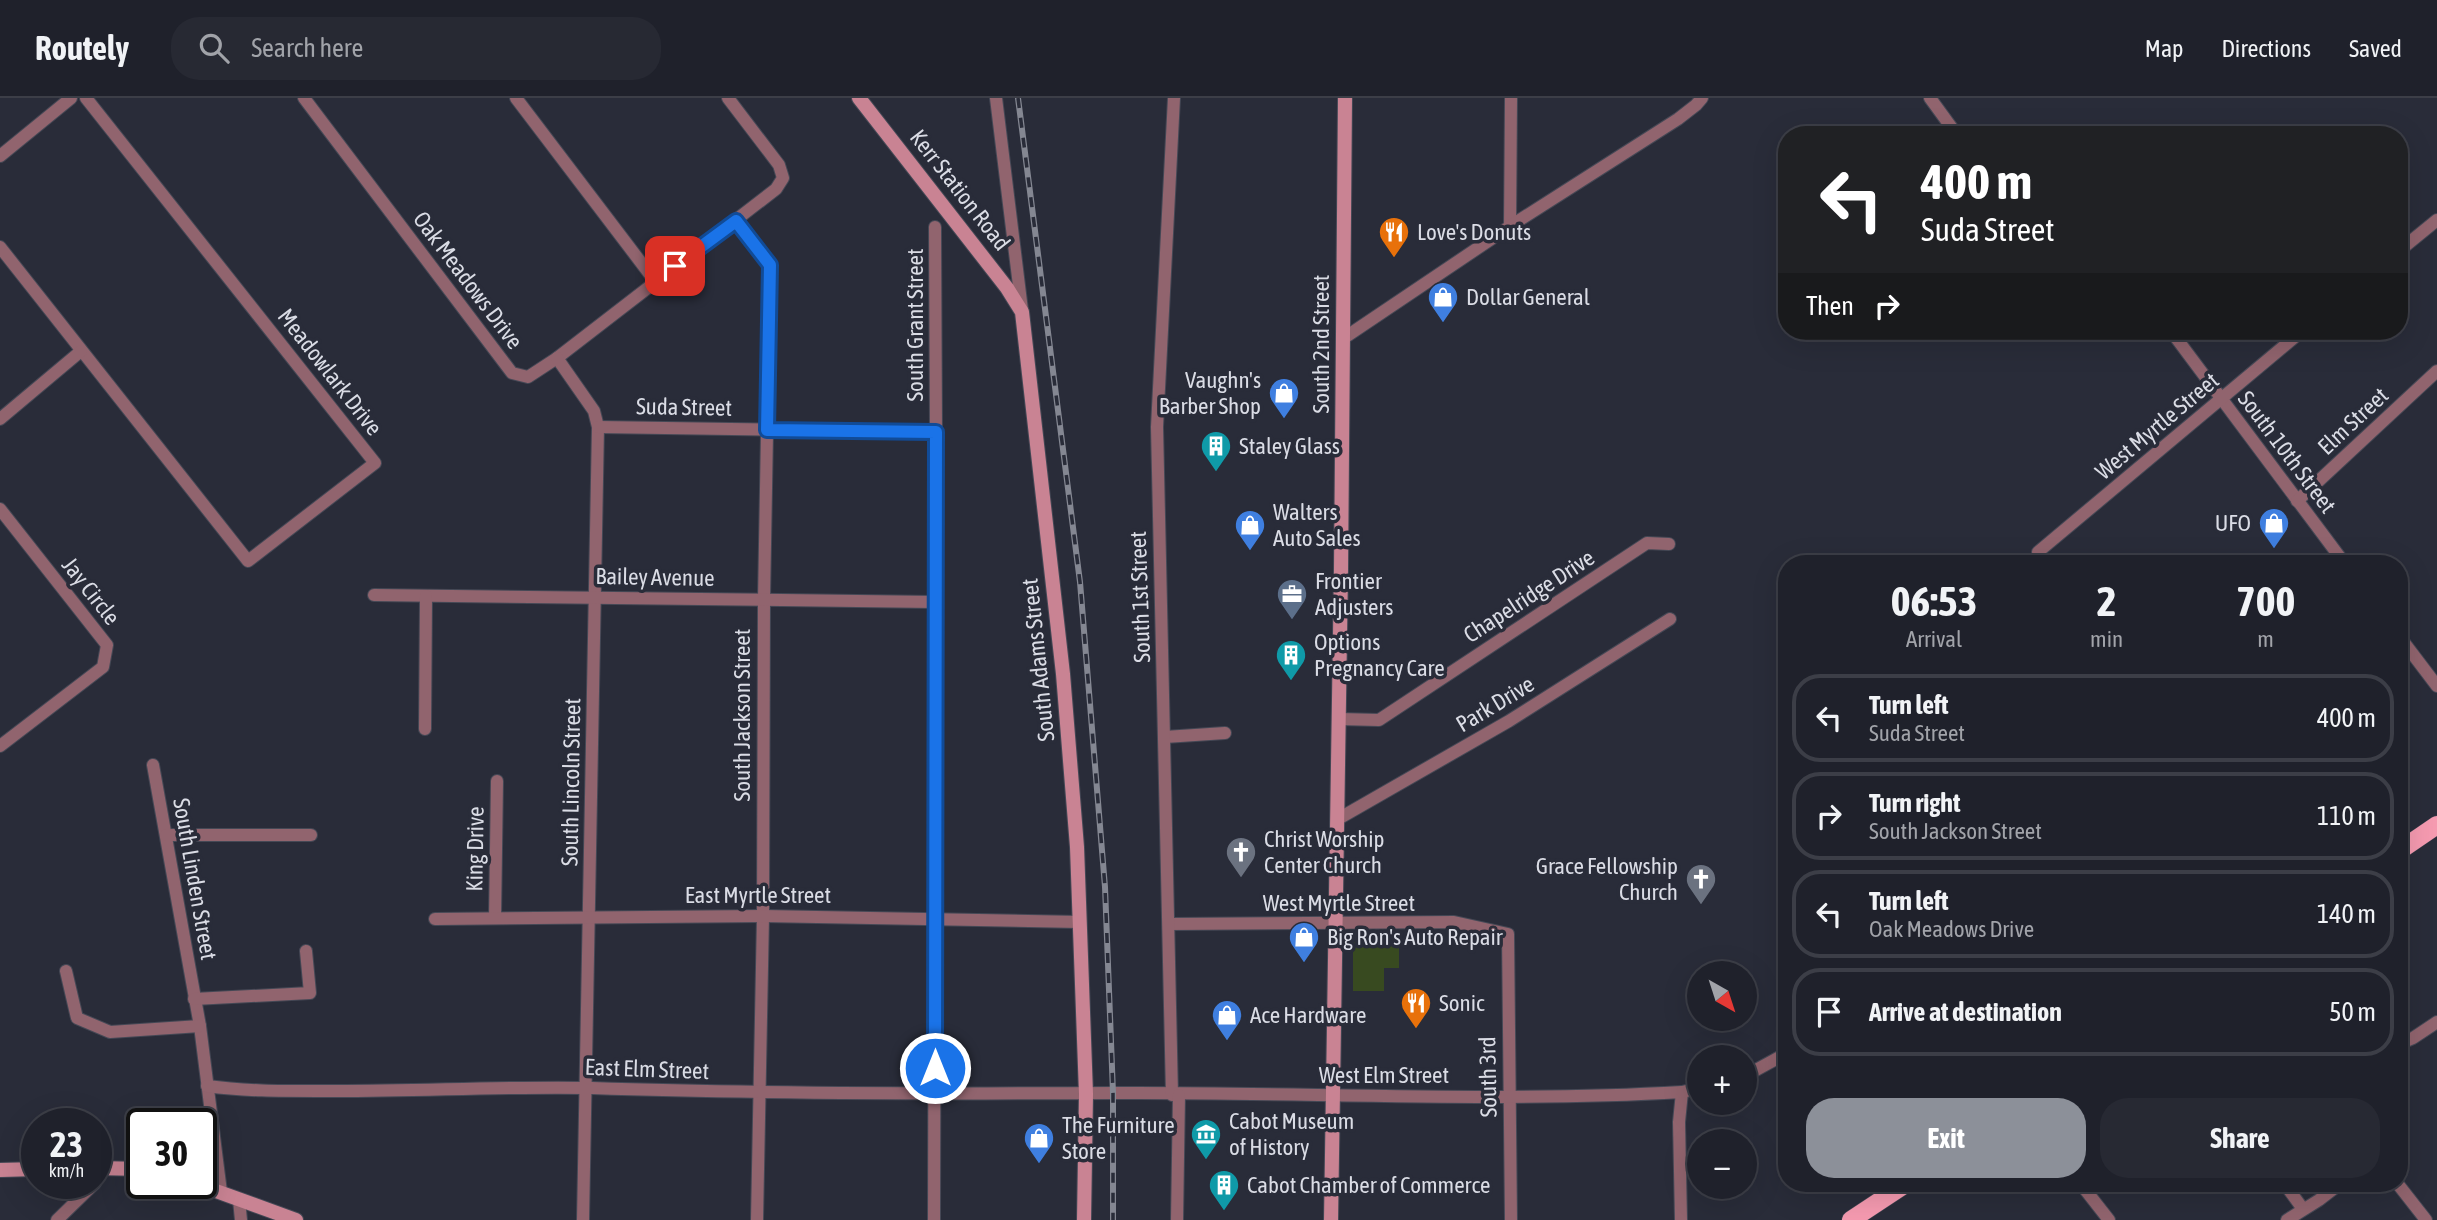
<!DOCTYPE html>
<html lang="en">
<head>
<meta charset="utf-8">
<style>
  :root { --surface:#1f212b; --page:#272933; --text:#f1f3f6; --muted:#a1a3a9; --line:#3c3e47; --accent:#8c9099 }
  body { margin:0; font-family:"Asap Condensed",sans-serif; background:var(--page); color:var(--text); height:100vh; display:flex; flex-direction:column; font-size:26px; white-space:nowrap }
  * { box-sizing:border-box; margin:0 }
  p { font-size:23px; color:var(--muted) }
  .icon { flex:none; width:38px; height:38px; fill:none; stroke:currentColor; stroke-width:2; stroke-linecap:round; stroke-linejoin:round }
  .map { position:relative; flex:1; overflow:hidden }
  .side { position:absolute; left:1778px; top:457px; width:630px; height:637px; display:flex; flex-direction:column; background:var(--surface); border-radius:28px; box-shadow:0 7px 28px #0002,0 0 0 2px var(--line) }
  .side>* { flex:none }
  .hud { position:absolute; left:1778px; top:28px; width:630px; height:214px; border-radius:28px; box-shadow:0 7px 28px #0002,0 0 0 2px var(--line); background:#202124; color:#fff; overflow:hidden }
  .needle { width:46px; rotate:141deg }
  .buttons { position:absolute; left:1687px; top:863px; display:grid; gap:14px }
  .buttons a { display:grid; place-items:center; width:70px; height:70px; border-radius:50%; background:var(--surface); box-shadow:0 7px 28px #0002,0 0 0 2px var(--line); font-size:35px }
  .speed { position:absolute; left:21px; top:1010px; display:flex; gap:14px; font-size:35px; font-weight:700; text-align:center }
  .speed>* { display:grid; place-content:center; width:91px; height:91px; border-radius:50%; background:var(--surface); box-shadow:0 7px 28px #0002,0 0 0 2px var(--line); line-height:1 }
  .speed small { font-size:18px; font-weight:400 }
  .speed .limit { border:4px solid #111; border-radius:10px; background:#fff; color:#111 }
  .pin { position:absolute; display:grid; place-items:center; width:60px; height:60px; color:#fff; margin:-30px; border-radius:14px; box-shadow:0 4px 10px #0006 }
  .me { position:absolute; width:77px; margin:-38px; rotate:0deg; stroke-linejoin:round; filter:drop-shadow(0 0 5px #0008) }
  .turn { display:flex; align-items:center; gap:24px; height:147px; padding:0 28px; font-size:32px }
  .turn .icon { width:91px; height:91px; stroke-width:2.5 }
  .turn b { display:block; font-size:49px; line-height:60px }
  .then { display:flex; align-items:center; height:66px; padding:0 28px; background:#0003; gap:14px; font-size:26px }
  .eta { display:flex; justify-content:space-evenly; align-items:center; height:119px; text-align:center }
  .eta b { font-size:42px; font-weight:700; line-height:49px }
  .primary-button { display:flex; gap:14px; margin-top:auto; padding:14px 28px }
  .primary-button a { flex:1; height:80px; border-radius:28px; background:var(--accent); color:#fff; font-size:28px; font-weight:700; line-height:80px; text-align:center }
  .primary-button a+a { background:var(--page); color:var(--text) }
  ul { padding:0; list-style:none }
  li { display:flex; align-items:center; gap:21px; height:88px; margin:0 14px 10px; padding:0 14px; border:4px solid var(--line); border-radius:28px }
  li div { flex:1 }
  li b { display:block; font-size:26px }
  li em { font-style:normal }
  header { display:flex; align-items:center; gap:42px; box-sizing:border-box; height:98px; padding:0 35px; background:var(--surface); border-bottom:2px solid var(--line) }
  header strong { font-size:33px }
  nav { display:flex; gap:38px; margin-inline-start:auto; font-size:24px }
  .search { width:490px; height:63px; background:var(--page); display:flex; align-items:center; gap:18px; box-sizing:border-box; padding:0 24px; border-radius:28px; color:var(--muted); font-size:26px }
  .map>svg:first-child { display:block }
</style>
</head>
<body>
<header>
<strong>Routely</strong>
<div class="search"><svg class="icon" aria-label="search" viewBox="0 0 24 24"><circle cx="10" cy="10" r="6"/><path d="M15 15l6 6"/></svg>Search here</div>
<nav><a>Map</a><a>Directions</a><a>Saved</a></nav>
</header>
<div class="map">
<svg width="2437" height="1122" viewBox="0 0 2437 1122">
  <rect width="100%" height="100%" fill="#292c39"/>
  <path fill="#384a20" d="M1353,844h46v26h-15v23h-31z"/>
  <g fill="none" stroke-linecap="round" stroke-linejoin="round">
    <g stroke="#454855" stroke-width="14">
      <g id="street">
        <path d="M304,0l208,275 16,4 29,-19 219,-169 7,-11 -4,-13 -51,-67"/>
        <path d="M516,0l139,183"/>
        <path d="M996,0l26,212"/>
        <path d="M1930,0l27,37"/>
        <path d="M0,58l71,-58"/>
        <path d="M736,123l34,44 -6,335 -1,316 -6,304"/>
        <path d="M1510,129l1,-129"/>
        <path d="M0,149l248,314 127,-98 -289,-365"/>
        <path d="M2399,153l38,-31"/>
        <path d="M2171,233l174,233"/>
        <path d="M1344,240l171,-115 163,-104 18,-14 6,-7"/>
        <path d="M557,260l37,53 4,16 -15,793"/>
        <path d="M0,321l81,-68"/>
        <path d="M598,329l338,5"/>
        <path d="M2297,403l140,-130"/>
        <path d="M0,411l107,136 -4,22 -103,79"/>
        <path d="M2038,454l264,-221"/>
        <path d="M374,497l561,7"/>
        <path d="M2399,538l38,50"/>
        <path d="M1339,621l40,1 268,-177 22,1"/>
        <path d="M425,631l1,-133"/>
        <path d="M1165,639l60,-4"/>
        <path d="M153,667l47,261 21,166"/>
        <path d="M1338,721l171,-98 161,-102"/>
        <path d="M166,737h145"/>
        <path d="M495,820l2,-137"/>
        <path d="M435,821l328,-3 317,6"/>
        <path d="M1169,826l285,-2 54,12 3,286"/>
        <path d="M66,873l11,47 33,14 90,-6"/>
        <path d="M194,901l116,-6 -4,-42"/>
        <path d="M2399,946l14,-6 24,-16"/>
        <path d="M1745,978l42,-23"/>
        <path d="M207,988c37,5 73,5 111,5 91,1 183,-5 274,-3 176,6 351,6 527,5 188,-1 376,10 563,-1l-3,30 2,98"/>
        <path d="M1682,994l17,-4"/>
        <path d="M1172,997l-15,-668 17,-329"/>
        <path d="M1876,1085l10,14"/>
        <path d="M2080,1085l29,37"/>
        <path d="M2284,1085l19,26"/>
        <path d="M2397,1085l29,37"/>
        <path d="M239,1102l2,20"/>
        <path d="M57,1122l38,-37"/>
        <path d="M934,1122l2,-788 -1,-205"/>
        <path d="M1177,1122l2,-125"/>
        <path d="M2287,1122l32,-20 22,-17"/>
      </g>
    </g>
    <g stroke="#454855" stroke-width="16">
      <g id="secondary">
        <path d="M859,0l148,190 15,24 41,362 14,173 9,247 -2,126"/>
        <path d="M96,1070l46,1"/>
        <path d="M0,1072l37,-1"/>
        <path d="M194,1085l102,37"/>
        <path d="M1331,1122l10,-650 4,-472"/>
      </g>
    </g>
    <g stroke="#454855" stroke-width="19">
      <g id="primary">
        <path d="M2399,753l38,-26"/>
        <path d="M1851,1122l56,-37"/>
      </g>
    </g>
    <use href="#street" stroke="#91646e" stroke-width="12"/>
    <use href="#secondary" stroke="#c98393" stroke-width="14"/>
    <use href="#primary" stroke="#f59ab0" stroke-width="18"/>
    <g stroke="#848792" stroke-width="6">
      <path id="rail" d="M1018,0l62,484 25,305 8,206v127"/>
    </g>
    <use href="#rail" stroke="#292c39" stroke-width="3.5" stroke-dasharray="10" stroke-linecap="butt"/>
  </g>
  <g fill="none" stroke-linecap="round" stroke-linejoin="round">
    <g stroke="#114b97" stroke-width="18">
      <path id="route" d="M675,168l61,-45 34,44 -3,165 169,2 -1,636"/>
    </g>
    <use href="#route" stroke="#1a73e8" stroke-width="12"/>
  </g>
  <defs>
    <g id="restaurant-pin" transform="scale(1.575)"><path d="M0 17L-7.5 6A9.5 9.5 0 1 1 7.5 6Z" fill="#e8710a" stroke="#292c39"/><path d="M-5-6h1v4h1v-4h1v4h1v-4h1v5L-1.5 .5V6h-2V.5L-5-1ZM5-6V6H3V1.5H1.5Q1.5-4 5-6Z" fill="#fff"/></g>
    <g id="shop-pin" transform="scale(1.575)"><path d="M0 17L-7.5 6A9.5 9.5 0 1 1 7.5 6Z" fill="#3f7fe0" stroke="#292c39"/><path d="M-5-2.5h2.3a2.7 3.5 0 0 1 5.4 0H5L5.5 6h-11ZM-1.5-2.5h3a1.5 2.3 0 0 0-3 0Z" fill="#fff"/></g>
    <g id="building-pin" transform="scale(1.575)"><path d="M0 17L-7.5 6A9.5 9.5 0 1 1 7.5 6Z" fill="#0f9aa8" stroke="#292c39"/><path d="M-4-6H4V6H1V3H-1V6H-4ZM-2.5-4.3h1.7v1.8h-1.7ZM.8-4.3h1.7v1.8H.8ZM-2.5-1h1.7V.8h-1.7ZM.8-1h1.7V.8H.8Z" fill="#fff"/></g>
    <g id="office-pin" transform="scale(1.575)"><path d="M0 17L-7.5 6A9.5 9.5 0 1 1 7.5 6Z" fill="#5c6f8a" stroke="#292c39"/><path d="M-6-3h4V-5.5h4V-3h4V5H-6ZM-1-4.5V-3h2v-1.5ZM-6 0V1H6V0Z" fill="#fff"/></g>
    <g id="church-pin" transform="scale(1.575)"><path d="M0 17L-7.5 6A9.5 9.5 0 1 1 7.5 6Z" fill="#6b7280" stroke="#292c39"/><path d="M-1.2-6h2.4v3.5h3.3v2.4h-3.3V6h-2.4V-.1h-3.3v-2.4h3.3Z" fill="#fff"/></g>
    <g id="museum-pin" transform="scale(1.575)"><path d="M0 17L-7.5 6A9.5 9.5 0 1 1 7.5 6Z" fill="#0f9aa8" stroke="#292c39"/><path d="M0-6L6-3V-2H-6V-3ZM-5-1h2V3h-2ZM-1-1h2V3h-2ZM3-1h2V3H3ZM-6 4H6V6H-6Z" fill="#fff"/></g>
  </defs>
  <g fill-rule="evenodd">
    <use href="#restaurant-pin" x="1394" y="134"/>
    <use href="#shop-pin" x="1443" y="199"/>
    <use href="#shop-pin" x="1284" y="295"/>
    <use href="#building-pin" x="1216" y="348"/>
    <use href="#shop-pin" x="2274" y="425"/>
    <use href="#shop-pin" x="1250" y="427"/>
    <use href="#office-pin" x="1292" y="496"/>
    <use href="#building-pin" x="1291" y="557"/>
    <use href="#church-pin" x="1241" y="754"/>
    <use href="#church-pin" x="1701" y="781"/>
    <use href="#shop-pin" x="1304" y="839"/>
    <use href="#restaurant-pin" x="1416" y="905"/>
    <use href="#shop-pin" x="1227" y="917"/>
    <use href="#museum-pin" x="1206" y="1036"/>
    <use href="#shop-pin" x="1039" y="1040"/>
    <use href="#building-pin" x="1224" y="1087"/>
  </g>
  <g text-anchor="middle" stroke-width="7" stroke-linejoin="round" paint-order="stroke">
    <g font-size="23" fill="#dadce5" stroke="#292c39">
      <text transform="translate(960 92) rotate(52)" y="8">Kerr Station Road</text>
      <text transform="translate(468 182) rotate(53)" y="8">Oak Meadows Drive</text>
      <text transform="translate(915 227) rotate(-90)" y="8">South Grant Street</text>
      <text transform="translate(1321 246) rotate(-90)" y="8">South 2nd Street</text>
      <text transform="translate(330 274) rotate(52)" y="8">Meadowlark Drive</text>
      <text transform="translate(684 309) rotate(1)" y="8">Suda Street</text>
      <text transform="translate(2353 323) rotate(-43)" y="8">Elm Street</text>
      <text transform="translate(2157 328) rotate(-40)" y="8">West Myrtle Street</text>
      <text transform="translate(2287 354) rotate(53)" y="8">South 10th Street</text>
      <text transform="translate(655 479) rotate(1)" y="8">Bailey Avenue</text>
      <text transform="translate(91 493) rotate(52)" y="8">Jay Circle</text>
      <text transform="translate(1529 498) rotate(-33)" y="8">Chapelridge Drive</text>
      <text transform="translate(1140 499) rotate(-92)" y="8">South 1st Street</text>
      <text transform="translate(1038 562) rotate(-96)" y="8">South Adams Street</text>
      <text transform="translate(1495 606) rotate(-31)" y="8">Park Drive</text>
      <text transform="translate(742 617) rotate(-90)" y="8">South Jackson Street</text>
      <text transform="translate(571 684) rotate(-89)" y="8">South Lincoln Street</text>
      <text transform="translate(475 751) rotate(-89)" y="8">King Drive</text>
      <text transform="translate(195 781) rotate(80)" y="8">South Linden Street</text>
      <text x="758" y="805">East Myrtle Street</text>
      <text x="1339" y="813">West Myrtle Street</text>
      <text transform="translate(647 971) rotate(2)" y="8">East Elm Street</text>
      <text x="1384" y="985">West Elm Street</text>
      <text transform="translate(1488 979) rotate(-91)" y="8">South 3rd</text>
    </g>
    <g font-size="23" fill="#dadce5" stroke="#292c39" text-anchor="start">
      <text x="1417" y="142">Love's Donuts</text>
      <text x="1466" y="207">Dollar General</text>
      <text x="1261" y="290" text-anchor="end">Vaughn's<tspan x="1261" dy="26">Barber Shop</tspan></text>
      <text x="1239" y="356">Staley Glass</text>
      <text x="1273" y="422">Walters<tspan x="1273" dy="26">Auto Sales</tspan></text>
      <text x="2251" y="433" text-anchor="end">UFO</text>
      <text x="1315" y="491">Frontier<tspan x="1315" dy="26">Adjusters</tspan></text>
      <text x="1314" y="552">Options<tspan x="1314" dy="26">Pregnancy Care</tspan></text>
      <text x="1264" y="749">Christ Worship<tspan x="1264" dy="26">Center Church</tspan></text>
      <text x="1678" y="776" text-anchor="end">Grace Fellowship<tspan x="1678" dy="26">Church</tspan></text>
      <text x="1327" y="847">Big Ron's Auto Repair</text>
      <text x="1439" y="913">Sonic</text>
      <text x="1250" y="925">Ace Hardware</text>
      <text x="1229" y="1031">Cabot Museum<tspan x="1229" dy="26">of History</tspan></text>
      <text x="1062" y="1035">The Furniture<tspan x="1062" dy="26">Store</tspan></text>
      <text x="1247" y="1095">Cabot Chamber of Commerce</text>
    </g>
  </g>
</svg>
<div class="buttons">
<a><svg class="needle" viewBox="-14 -14 28 28"><path d="M0-13l5 13h-10z" fill="#e53935"/><path d="M0 13l5-13h-10z" fill="#a1a3a9"/></svg></a>
<a>+</a>
<a>−</a>
</div>
<div class="speed"><div>23<small>km/h</small></div><div class="limit">30</div></div>
<div class="pin" style="left:675px;top:168px;background:#d93025"><svg class="icon" aria-label="arrive" viewBox="0 0 24 24"><path d="M6 21V4h12l-3 4 3 4H6"/></svg></div>
<svg class="me" style="left:935px;top:970px" viewBox="-20 -20 40 40"><circle r="17" fill="#1a73e8" stroke="#fff" stroke-width="3"/><path d="M0-11L8 9 0 5-8 9z" fill="#fff"/></svg>
<div class="hud">
<div class="turn"><svg class="icon" aria-label="left" viewBox="0 0 24 24"><path d="M17 20v-9H6M10 6l-5 5 5 5"/></svg><div><b>400 m</b>Suda Street</div></div>
<div class="then">Then<svg class="icon" aria-label="right" viewBox="0 0 24 24"><path d="M7 20v-9h11M14 6l5 5-5 5"/></svg></div>
</div>
<section class="side">
<div class="eta">
<div><b>06:53</b><p>Arrival</p></div>
<div><b>2</b><p>min</p></div>
<div><b>700</b><p>m</p></div>
</div>
<ul>
<li><svg class="icon" aria-label="left" viewBox="0 0 24 24"><path d="M17 20v-9H6M10 6l-5 5 5 5"/></svg><div><b>Turn left</b><p>Suda Street</p></div><em>400 m</em></li>
<li><svg class="icon" aria-label="right" viewBox="0 0 24 24"><path d="M7 20v-9h11M14 6l5 5-5 5"/></svg><div><b>Turn right</b><p>South Jackson Street</p></div><em>110 m</em></li>
<li><svg class="icon" aria-label="left" viewBox="0 0 24 24"><path d="M17 20v-9H6M10 6l-5 5 5 5"/></svg><div><b>Turn left</b><p>Oak Meadows Drive</p></div><em>140 m</em></li>
<li><svg class="icon" aria-label="arrive" viewBox="0 0 24 24"><path d="M6 21V4h12l-3 4 3 4H6"/></svg><div><b>Arrive at destination</b></div><em>50 m</em></li>
</ul>
<div class="primary-button"><a>Exit</a><a>Share</a></div>
</section>
</div>
</body>
</html>
